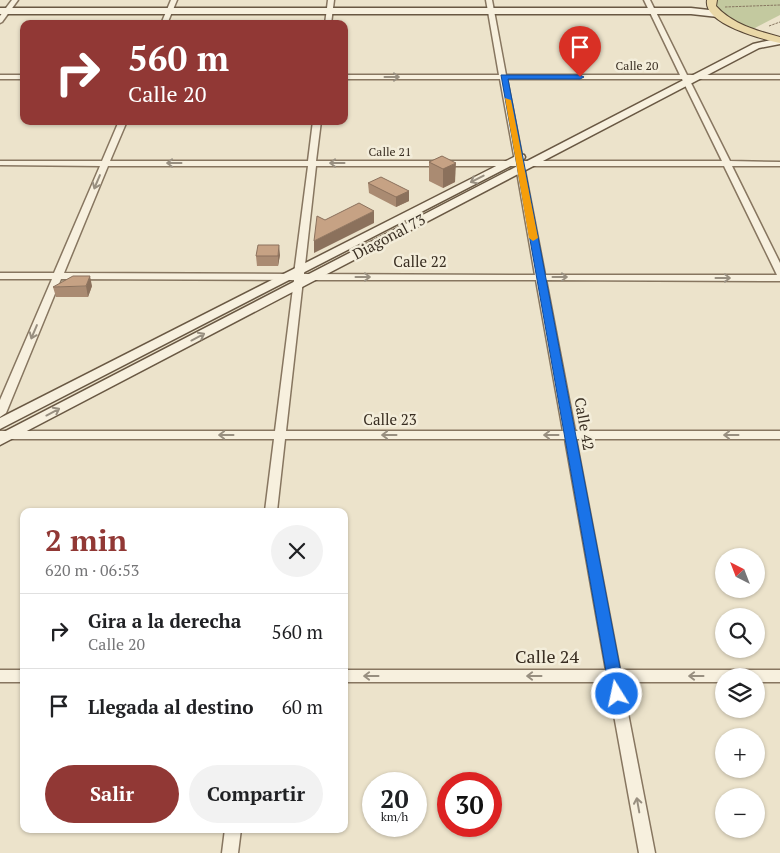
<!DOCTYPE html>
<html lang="es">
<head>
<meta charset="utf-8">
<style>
  :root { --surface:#fff; --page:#f2f2f2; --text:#202124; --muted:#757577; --line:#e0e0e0; --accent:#913835 }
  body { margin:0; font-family:"PT Serif",serif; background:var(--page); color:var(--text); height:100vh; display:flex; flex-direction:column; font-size:19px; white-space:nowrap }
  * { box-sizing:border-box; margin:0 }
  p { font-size:16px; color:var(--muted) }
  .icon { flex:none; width:28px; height:28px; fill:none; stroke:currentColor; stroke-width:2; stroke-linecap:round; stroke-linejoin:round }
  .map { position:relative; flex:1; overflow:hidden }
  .details { position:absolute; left:20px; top:508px; width:328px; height:325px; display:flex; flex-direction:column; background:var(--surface); border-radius:10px; box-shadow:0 1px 4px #0004 }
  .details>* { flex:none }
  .top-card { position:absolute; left:20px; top:20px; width:328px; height:105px; border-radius:10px; box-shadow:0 1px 4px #0004; background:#913835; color:#fff; overflow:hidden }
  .needle { width:32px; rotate:318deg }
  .buttons { position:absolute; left:715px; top:548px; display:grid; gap:10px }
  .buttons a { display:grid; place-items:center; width:50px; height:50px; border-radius:50%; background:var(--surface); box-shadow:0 1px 4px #0004; font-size:25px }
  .speed { position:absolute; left:362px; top:772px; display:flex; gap:10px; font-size:25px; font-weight:700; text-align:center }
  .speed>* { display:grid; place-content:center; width:65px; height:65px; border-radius:50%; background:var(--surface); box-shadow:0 1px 4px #0004; line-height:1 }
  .speed small { font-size:12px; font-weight:400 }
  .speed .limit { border:8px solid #d22; background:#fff; color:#111 }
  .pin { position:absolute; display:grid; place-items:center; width:42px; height:42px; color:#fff; margin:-51px -21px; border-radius:50% 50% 50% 0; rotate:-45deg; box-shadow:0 0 5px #0007 }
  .pin .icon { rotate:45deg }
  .me { position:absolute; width:55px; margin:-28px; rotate:350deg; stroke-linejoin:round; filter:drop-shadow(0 0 4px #0008) }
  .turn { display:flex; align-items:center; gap:18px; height:105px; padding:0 25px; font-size:22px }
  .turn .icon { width:65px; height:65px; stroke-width:2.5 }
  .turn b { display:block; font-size:35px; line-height:42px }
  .round { display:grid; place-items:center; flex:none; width:52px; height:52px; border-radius:26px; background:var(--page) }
  .head { display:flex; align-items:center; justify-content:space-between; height:85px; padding:0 25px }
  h1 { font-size:30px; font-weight:800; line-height:38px; color:var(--accent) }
  .button { display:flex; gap:10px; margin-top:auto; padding:10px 25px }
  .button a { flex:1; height:58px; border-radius:30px; background:var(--accent); color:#fff; font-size:20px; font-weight:800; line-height:58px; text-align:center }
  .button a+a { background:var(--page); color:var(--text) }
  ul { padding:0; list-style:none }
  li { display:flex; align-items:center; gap:15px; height:75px; padding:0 25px; border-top:1px solid var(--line) }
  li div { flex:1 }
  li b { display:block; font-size:19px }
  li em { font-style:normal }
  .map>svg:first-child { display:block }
</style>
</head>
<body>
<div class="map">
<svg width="780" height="853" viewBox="0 0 780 853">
  <rect width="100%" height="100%" fill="#ece3cb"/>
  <path fill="#c3c99f" d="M717,0h63v15l-29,15 -36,-21 -1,-5z"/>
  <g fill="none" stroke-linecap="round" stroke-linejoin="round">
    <g stroke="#877660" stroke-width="3">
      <g id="minor">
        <path d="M12,0h6l-16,22 -2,1v-7z"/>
        <path d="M171,0h6l-10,24h-6z"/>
        <path d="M328,0h6l-3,24h-6z"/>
        <path d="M486,0h6l14,75h174l-36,-75h6l37,75h93v4h-91l41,82 50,1v4h-48l48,97v18l-234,-1 29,151h205v8h-204l44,231h160v12h-24v-6h-32v6h-102l33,171h-16l-31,-171h-264v-12h262l-41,-231h-280l-8,72h-12l9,-72h-274v-8h275l19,-151 -233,-1 -55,134 -6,4v-17l52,-121h-52v-6h54l46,-107 -100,-1v-4h102l17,-40h8l-17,40h198l5,-40h8l-5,40h199l-15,-82h-156v-4h155zM507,79h175l40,82h-199zM108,166h200l-14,108 -230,-1zM316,166h200l19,109 -231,-1zM524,166h200l53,109h-232zM303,280h233l27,151h-277z"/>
        <rect x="0" y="75" width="24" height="4"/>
        <rect x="0" y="670" width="24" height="12"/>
        <path d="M225,829h16l-3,24h-16z"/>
      </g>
    </g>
    <g stroke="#695843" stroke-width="3">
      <g id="secondary">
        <path d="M0,8h691l27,3 4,3 -4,3 -27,-3h-691z"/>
        <path d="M780,38v6l-21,4 -759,397v-11l753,-390z"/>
        <path d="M520,154l4,1 1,2 -1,2 -524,270v-11z"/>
      </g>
    </g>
    <g stroke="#564534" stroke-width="2">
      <path id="primary" d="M707,0h10l-1,6c16,18 41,25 64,31v6c-18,-4 -77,-19 -73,-43z"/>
    </g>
    <g stroke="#877660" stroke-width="1" stroke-dasharray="2.5 1" stroke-linecap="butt">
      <path d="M725,7l55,-2"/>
      <path d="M769,26l11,-4"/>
    </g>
    <use href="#minor" fill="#f7f0de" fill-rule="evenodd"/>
    <use href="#secondary" fill="#f7f0de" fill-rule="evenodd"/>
    <use href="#primary" fill="#ead8a7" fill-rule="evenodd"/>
  </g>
  <g fill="#aa8b72">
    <path d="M442,156l13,26 -12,6 -14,-7v-19z"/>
    <path d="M368,183l41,8v10l-13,6 -27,-14z"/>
    <path d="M280,255l-2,11h-21l-1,-10z"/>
    <path d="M92,286l-4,11h-32l-3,-10z"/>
  </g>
  <g fill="#8b715c">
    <path d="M456,163l-1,19 -12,6v-19z"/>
    <path d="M409,191v10l-13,6v-10z"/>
    <path d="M374,211v12l-60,30v-12z"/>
    <path d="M279,245l1,10 -2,11v-10z"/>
    <path d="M90,276l2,10 -4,11 -2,-11z"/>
  </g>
  <g fill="#c6a284" stroke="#8b715c">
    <path d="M442,156l14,7 -13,6 -14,-7z"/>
    <path d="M381,177l28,14 -13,6 -28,-14z"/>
    <path d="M359,203l15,8 -60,30 3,-25 8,4z"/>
    <path d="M258,245h21l-1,11h-22z"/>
    <path d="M73,276h17l-4,10 -33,1z"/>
  </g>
  <defs><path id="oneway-shaft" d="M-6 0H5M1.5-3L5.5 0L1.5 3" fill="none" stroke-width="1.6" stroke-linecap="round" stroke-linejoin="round" transform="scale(1.25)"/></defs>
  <g stroke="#988f80">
    <use href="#oneway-shaft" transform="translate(392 77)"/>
    <use href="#oneway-shaft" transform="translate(174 163) rotate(-180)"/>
    <use href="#oneway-shaft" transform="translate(337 163) rotate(-180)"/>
    <use href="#oneway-shaft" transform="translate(477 179) rotate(153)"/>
    <use href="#oneway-shaft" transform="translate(97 182) rotate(113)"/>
    <use href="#oneway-shaft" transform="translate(363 277)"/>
    <use href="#oneway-shaft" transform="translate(560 277)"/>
    <use href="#oneway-shaft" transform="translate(723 278)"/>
    <use href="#oneway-shaft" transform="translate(34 332) rotate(113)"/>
    <use href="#oneway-shaft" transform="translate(198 337) rotate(-28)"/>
    <use href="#oneway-shaft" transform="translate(53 412) rotate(-28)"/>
    <use href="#oneway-shaft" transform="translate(226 435) rotate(-180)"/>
    <use href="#oneway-shaft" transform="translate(389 435) rotate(-180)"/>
    <use href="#oneway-shaft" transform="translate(551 435) rotate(-180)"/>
    <use href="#oneway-shaft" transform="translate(731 435) rotate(-180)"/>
    <use href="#oneway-shaft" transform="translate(371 676) rotate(-180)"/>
    <use href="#oneway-shaft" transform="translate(534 676) rotate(-180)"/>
    <use href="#oneway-shaft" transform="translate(696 676) rotate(180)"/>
    <use href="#oneway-shaft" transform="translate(638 805) rotate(-100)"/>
  </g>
  <path fill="#1a73e8" stroke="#114b97" d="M501,75h79l4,2 -4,2h-72l117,615 -3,4 -5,2 -5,-2 -2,-4z"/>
  <path fill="#f59e0b" d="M505,98l6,2 27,138 -5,3 -4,-3z"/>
  <g text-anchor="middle" stroke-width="5" stroke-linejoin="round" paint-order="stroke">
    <g font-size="12" fill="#392e22" stroke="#f3edda">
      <text x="637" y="70">Calle 20</text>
      <text x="390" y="156">Calle 21</text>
    </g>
    <g font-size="15" fill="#392e22" stroke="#f3edda">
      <text transform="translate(389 237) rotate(-28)" y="5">Diagonal 73</text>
      <text x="420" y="267">Calle 22</text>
      <text x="390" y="425">Calle 23</text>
      <text transform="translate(584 424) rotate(80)" y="5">Calle 42</text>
    </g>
    <g font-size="18" fill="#392e22" stroke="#f3edda">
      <text x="547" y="663">Calle 24</text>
    </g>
  </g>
</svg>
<div class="buttons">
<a><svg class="needle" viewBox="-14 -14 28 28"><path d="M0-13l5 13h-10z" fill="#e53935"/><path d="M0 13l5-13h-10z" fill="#757577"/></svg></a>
<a><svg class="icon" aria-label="search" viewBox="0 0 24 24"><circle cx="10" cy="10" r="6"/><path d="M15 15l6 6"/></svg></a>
<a><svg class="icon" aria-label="layers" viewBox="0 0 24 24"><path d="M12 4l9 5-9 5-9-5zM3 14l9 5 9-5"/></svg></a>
<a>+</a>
<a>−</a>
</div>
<div class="speed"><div>20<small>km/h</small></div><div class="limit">30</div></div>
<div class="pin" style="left:580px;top:77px;background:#d93025"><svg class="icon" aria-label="arrive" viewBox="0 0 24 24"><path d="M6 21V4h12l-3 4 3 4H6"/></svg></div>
<svg class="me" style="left:617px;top:694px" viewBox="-20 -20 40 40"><circle r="17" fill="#1a73e8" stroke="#fff" stroke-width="3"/><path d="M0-11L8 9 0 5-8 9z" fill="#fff"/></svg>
<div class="top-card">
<div class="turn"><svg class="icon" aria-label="right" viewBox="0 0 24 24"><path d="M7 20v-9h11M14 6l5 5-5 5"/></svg><div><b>560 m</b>Calle 20</div></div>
</div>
<section class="details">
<div class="head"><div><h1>2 min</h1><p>620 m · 06:53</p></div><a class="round"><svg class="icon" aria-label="close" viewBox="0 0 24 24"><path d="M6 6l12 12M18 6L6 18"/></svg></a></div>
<ul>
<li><svg class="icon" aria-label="right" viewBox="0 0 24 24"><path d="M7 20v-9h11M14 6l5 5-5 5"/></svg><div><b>Gira a la derecha</b><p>Calle 20</p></div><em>560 m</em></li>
<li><svg class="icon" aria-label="arrive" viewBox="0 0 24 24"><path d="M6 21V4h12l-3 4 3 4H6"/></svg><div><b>Llegada al destino</b></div><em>60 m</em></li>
</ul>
<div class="button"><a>Salir</a><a>Compartir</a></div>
</section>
</div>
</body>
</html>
